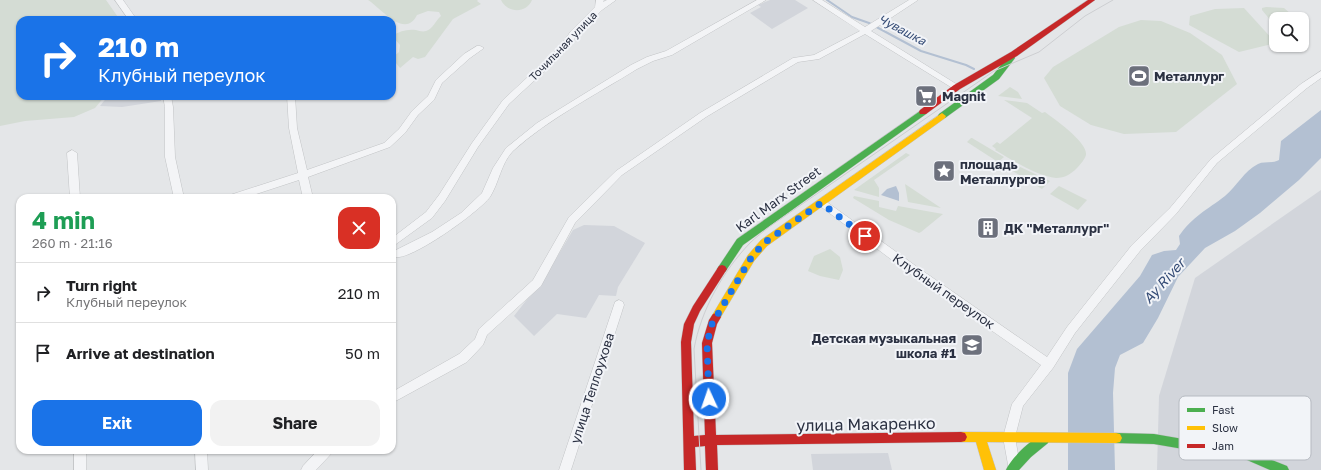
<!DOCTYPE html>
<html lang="en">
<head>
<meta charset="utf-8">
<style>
  :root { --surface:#fff; --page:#f2f2f2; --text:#202124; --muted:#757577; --line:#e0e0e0; --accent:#1a73e8 }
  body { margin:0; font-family:"Golos Text",sans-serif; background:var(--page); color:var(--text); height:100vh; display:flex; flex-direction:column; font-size:15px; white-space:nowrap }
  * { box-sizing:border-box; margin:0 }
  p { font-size:13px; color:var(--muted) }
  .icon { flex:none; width:22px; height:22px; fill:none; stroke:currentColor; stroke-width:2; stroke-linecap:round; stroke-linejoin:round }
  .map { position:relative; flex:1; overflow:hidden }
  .drawer { position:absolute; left:16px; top:194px; width:380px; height:260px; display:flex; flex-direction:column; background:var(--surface); border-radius:12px; box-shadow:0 1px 3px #0004 }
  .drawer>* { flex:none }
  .banner { position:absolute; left:16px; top:16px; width:380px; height:84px; border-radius:12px; box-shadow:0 1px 3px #0004; background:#1a73e8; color:#fff; overflow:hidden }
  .tools { position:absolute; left:1269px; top:12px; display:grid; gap:8px }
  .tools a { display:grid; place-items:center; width:40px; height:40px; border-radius:8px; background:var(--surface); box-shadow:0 1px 3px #0004; font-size:20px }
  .pin { position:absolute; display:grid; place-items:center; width:34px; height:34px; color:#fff; margin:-17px; border:2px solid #fff; border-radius:50%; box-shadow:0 1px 4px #0007 }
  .me { position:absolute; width:44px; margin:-22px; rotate:357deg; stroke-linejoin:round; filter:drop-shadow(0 0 3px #0008) }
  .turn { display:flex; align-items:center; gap:14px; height:84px; padding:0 16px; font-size:18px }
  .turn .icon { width:52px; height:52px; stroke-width:2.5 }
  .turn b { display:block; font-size:28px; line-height:34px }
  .round { display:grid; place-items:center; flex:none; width:42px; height:42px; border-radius:12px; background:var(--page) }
  .head { display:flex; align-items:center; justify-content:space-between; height:68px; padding:0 16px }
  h1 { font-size:24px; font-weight:700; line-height:30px; color:#1e9e55 }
  .cta { display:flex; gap:8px; margin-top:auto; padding:8px 16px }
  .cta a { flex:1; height:46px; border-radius:12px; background:var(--accent); color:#fff; font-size:16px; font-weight:700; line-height:46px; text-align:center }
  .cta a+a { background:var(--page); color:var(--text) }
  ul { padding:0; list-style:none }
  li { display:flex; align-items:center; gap:12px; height:60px; padding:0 16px; border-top:1px solid var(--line) }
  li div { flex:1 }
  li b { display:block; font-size:15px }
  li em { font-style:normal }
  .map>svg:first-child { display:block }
</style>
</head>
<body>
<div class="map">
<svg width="1321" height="470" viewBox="0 0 1321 470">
  <rect width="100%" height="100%" fill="#e4e6e8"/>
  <g fill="#d2d5db">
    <path d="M770,0h25l13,8 -36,21 -22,-16 11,-6 -3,-2z"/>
    <path d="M108,96h53v5l-39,6 -22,-1z"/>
    <path d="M1321,190v280h-164l2,-74 36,-118z"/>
    <path d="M584,225l30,1 31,17 -27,44 -2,9 -17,-1 -13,23 -29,-4 -23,22 -20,-20 33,-42 26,-44z"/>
    <path d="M888,453l4,17h-79l-2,-16z"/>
  </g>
  <g fill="#d4dcd4">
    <path d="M0,0h106l14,20h-100v76h85l-10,12 -21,9 -49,4 -25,5z"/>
    <path d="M368,0h110l-1,1 4,3 -28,15 -28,38 -7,2 -5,-2 -13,11 -8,-10 7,-6 1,-7 -8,-9c8,-5 15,-7 24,-6 3,1 7,2 10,1 7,-2 9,-10 15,-15l-2,-4 -11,-1 -11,4c-12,25 -37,-8 -49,-15z"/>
    <path d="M501,0h31c-6,14 -25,13 -31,0z"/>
    <path d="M1266,7l18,1 13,11h-21v8l-14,-17v-2z"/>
    <path d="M1244,8l32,35 -37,9 -50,-27 1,-9 25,-7z"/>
    <path d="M1141,20l20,1 29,12 32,22 15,29 -61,48 -52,2 -33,-9 -31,-19 -16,-28 9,-11 66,-40z"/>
    <path d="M1010,87l8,5 4,7 -24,-3z"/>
    <path d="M1004,100l23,3 15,10 3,-1c9,7 43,30 41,43 -1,4 -6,10 -9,13 -6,6 -12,10 -21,10 -19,-2 -44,-18 -61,-28l1,-1 -4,-3 5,-4 3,2 32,-26z"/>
    <path d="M971,138h1l32,19 -6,5 -31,-20z"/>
    <path d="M906,153l4,2 -36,25 5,8v9l-25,-7z"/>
    <path d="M1016,165l34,16 -8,8 -31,-19z"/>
    <path d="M905,184l36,24 -33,-6z"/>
    <path d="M1059,186l28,14 -9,10 -28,-16z"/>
    <path d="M854,196l25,5v6l17,4 2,-5 45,8 -22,18 -2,1 -30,-13 -36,-22z"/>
    <path d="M830,249l10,8 3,13 -4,10 -19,-4 -12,-5 6,-15z"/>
  </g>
  <g fill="#b3c0d2">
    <path d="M1321,110v48l-22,22 -39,33 -25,18 -30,17 -27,29 -20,41 -15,25 -23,12 -5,13 -2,25 2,77h-47v-97l9,-24 63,-73 12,-21 12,-4 12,-1 4,-6 -1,-8c14,-20 28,-26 46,-40 12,-10 19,-25 33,-32 6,-3 13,0 21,-4l2,-19z"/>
    <path d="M896,186l3,7v8l-18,-6 6,-6z"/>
  </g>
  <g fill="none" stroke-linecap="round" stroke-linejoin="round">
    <path stroke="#b3c0d2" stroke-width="2" d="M827,0l25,17 17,6 52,28 45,14 8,4"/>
    <g stroke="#c2c4c6" stroke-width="1">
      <g id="street">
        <path d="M115,0h8l14,20h-8z"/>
        <path d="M596,0h8l-1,2 4,-2h9l-14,10 -25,25 -13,18 -55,51 -31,43 -33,54 -13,17 -40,29v-9l34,-26 13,-17 33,-52 31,-43 55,-51 13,-18 24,-24z"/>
        <path d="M757,0h9l-94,55 -19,6 -16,8c-40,25 -89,50 -124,82 -12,12 -14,32 -23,46 -10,14 -80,65 -96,60l-1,-3 1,-3 38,-19 29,-19 21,-20 11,-25 13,-20 31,-25 94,-58 16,-8 19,-6z"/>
        <path d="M813,0h9l43,27 44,-27h9l-47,31 90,56 -4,3 -3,-1 -89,-55 -46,25 -21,3 -92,55 -84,58 -47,48 -34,63 -54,49 -4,10 -16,17 -75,41v-11l67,-38 16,-15 4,-10 54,-49 36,-63 47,-46 84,-58 93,-55 21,-3 46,-24z"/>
        <path d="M477,46h3l4,2 -14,10 -28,25 -8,17 -16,15 -13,18 -15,14 -82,30 5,21h-10l-4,-18 -55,18h-16l2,-3 68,-22 -9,-45 -2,-32h8l2,32 10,42 77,-27 15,-14 13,-18 16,-15 8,-16 28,-26z"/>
        <path d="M1321,71v7l-14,10 -90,75 -41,51 -36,37 -65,82 -22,35 -30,38 -8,31 5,29 -1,4h-10l-6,-33 9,-33 29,-39 -129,-90 -96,-72 2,-3h6l96,69 127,88 20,-30 65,-82 38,-37 41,-49 90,-75z"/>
        <path d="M163,96h8l2,11 2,50 9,41h-10l-9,-41v-50z"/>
        <path d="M72,150l5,3 3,45h-10l-3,-45z"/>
        <path d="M619,300l4,2 1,3 -53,165h-12l56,-168z"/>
        <rect x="74" y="450" width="12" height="20"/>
        <path d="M195,450h12l1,20h-12z"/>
        <path d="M318,450h15l-2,4 -15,16h-15l2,-4z"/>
      </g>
    </g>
    <g stroke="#c2c4c6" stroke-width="1">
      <g id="fast">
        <path d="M1008,56h6l1,2 -16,21 -54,39h-6l-1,-2 1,-2 54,-39z"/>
        <path d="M923,109l3,1 1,2 -1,2 -183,131 -18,27h-6l-2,-3 20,-30z"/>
        <path d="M1116,433l38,1 93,16 40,16 2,4h-19l-23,-10 -93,-16 -38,-1 -4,-1 -2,-4 2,-4z"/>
        <path d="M1044,434l4,1 2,4 -2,4 -17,14 -12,13h-13c5,-12 26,-32 38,-36z"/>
      </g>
    </g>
    <g stroke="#c2c4c6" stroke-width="1">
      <g id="slow">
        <path d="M942,113l4,3 -1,2 -178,128 -13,15 -35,59 -3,1 -3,-1 -2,-3 2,-3 35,-59 13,-15z"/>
        <path d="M961,432l155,1 4,1 2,4 -2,4 -4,1 -129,-1 9,28h-12l-8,-28h-15l-4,-1 -2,-4 2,-4z"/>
      </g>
    </g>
    <g stroke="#c2c4c6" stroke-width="1">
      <g id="jam">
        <path d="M1088,0h7l-78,56 -57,33 -34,25h-6l-1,-2 1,-2 34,-25 57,-33z"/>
        <path d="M722,265l3,1 2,3 -27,42 -6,13 -3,18 3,94 11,-1 -3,-92 7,-23 4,-6 3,-1 3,1 2,3 -4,7 -5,19 4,92 245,-3 4,1 2,4 -2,4 -4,1 -244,3 1,25h-12l-1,-24 -10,1 1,23h-12l-3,-128 3,-18 9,-18 26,-40z"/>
      </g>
    </g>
    <use href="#street" fill="#f3f4f6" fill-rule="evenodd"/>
    <use href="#fast" fill="#4caf50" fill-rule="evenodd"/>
    <use href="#slow" fill="#ffc107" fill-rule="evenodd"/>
    <use href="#jam" fill="#c62828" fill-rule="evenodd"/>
    <path stroke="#cdced1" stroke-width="1" d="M701,470l-7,-121c7,-39 29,-78 56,-106 6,-6 13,-11 19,-16l225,-156 45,-19 46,-36 28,-16"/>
  </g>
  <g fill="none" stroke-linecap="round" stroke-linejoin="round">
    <path stroke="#1a73e8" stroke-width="7" stroke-dasharray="0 12.6" d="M709,399l-2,-56 5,-19 39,-66 13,-15 57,-40 44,33"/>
  </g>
  <defs>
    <g id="stadium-square" transform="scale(1.15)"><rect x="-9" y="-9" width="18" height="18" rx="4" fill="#6c707c" stroke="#f2f4f8"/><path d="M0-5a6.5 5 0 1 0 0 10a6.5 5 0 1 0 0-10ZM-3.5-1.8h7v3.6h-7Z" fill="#fff"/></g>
    <g id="supermarket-square" transform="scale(1.15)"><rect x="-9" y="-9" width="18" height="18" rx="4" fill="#6c707c" stroke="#f2f4f8"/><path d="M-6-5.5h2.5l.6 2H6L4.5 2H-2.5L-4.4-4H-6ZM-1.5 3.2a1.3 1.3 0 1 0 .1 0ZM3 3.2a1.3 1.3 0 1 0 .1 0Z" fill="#fff"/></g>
    <g id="sight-square" transform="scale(1.15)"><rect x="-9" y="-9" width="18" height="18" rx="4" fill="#6c707c" stroke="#f2f4f8"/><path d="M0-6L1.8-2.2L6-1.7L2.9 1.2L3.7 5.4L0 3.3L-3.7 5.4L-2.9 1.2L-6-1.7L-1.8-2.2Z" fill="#fff"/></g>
    <g id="building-square" transform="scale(1.15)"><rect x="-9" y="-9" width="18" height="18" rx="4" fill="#6c707c" stroke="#f2f4f8"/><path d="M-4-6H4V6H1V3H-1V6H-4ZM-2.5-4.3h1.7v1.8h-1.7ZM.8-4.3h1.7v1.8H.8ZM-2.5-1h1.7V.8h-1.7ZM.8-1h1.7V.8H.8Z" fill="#fff"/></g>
    <g id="school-square" transform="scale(1.15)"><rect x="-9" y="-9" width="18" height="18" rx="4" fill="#6c707c" stroke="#f2f4f8"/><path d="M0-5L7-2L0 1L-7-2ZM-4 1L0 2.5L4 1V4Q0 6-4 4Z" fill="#fff"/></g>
  </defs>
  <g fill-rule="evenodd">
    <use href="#stadium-square" x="1139" y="76"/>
    <use href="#supermarket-square" x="926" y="96"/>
    <use href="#sight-square" x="944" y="171"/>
    <use href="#building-square" x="988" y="228"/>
    <use href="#school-square" x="972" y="345"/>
  </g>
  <g text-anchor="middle" stroke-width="4" stroke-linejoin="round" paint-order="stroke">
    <g font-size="11" fill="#2b3142" stroke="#f2f4f8">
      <text transform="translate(563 46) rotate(-46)" y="4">Точильная улица</text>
    </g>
    <g font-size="12" font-style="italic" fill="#354c76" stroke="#f2f4f8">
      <text transform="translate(902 30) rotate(28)" y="4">Чувашка</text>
    </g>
    <g font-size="13" font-weight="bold" fill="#2b3142" stroke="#f2f4f8" text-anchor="start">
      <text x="1154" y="81">Металлург</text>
      <text x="942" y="101">Magnit</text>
      <text x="960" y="169">площадь<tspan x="960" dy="15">Металлургов</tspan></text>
      <text x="1004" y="233">ДК "Металлург"</text>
      <text x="956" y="343" text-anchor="end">Детская музыкальная<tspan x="956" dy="15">школа #1</tspan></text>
    </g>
    <g font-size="13" fill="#2b3142" stroke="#f2f4f8">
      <text transform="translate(778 199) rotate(-36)" y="5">Karl Marx Street</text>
      <text transform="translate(944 291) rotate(35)" y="5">Клубный переулок</text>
      <text transform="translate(592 388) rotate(-72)" y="5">улица Теплоухова</text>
    </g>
    <g font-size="14" font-style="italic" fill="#354c76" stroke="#f2f4f8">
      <text transform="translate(1164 281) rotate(-48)" y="5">Ay River</text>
    </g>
    <g font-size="16" fill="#2b3142" stroke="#f2f4f8">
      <text transform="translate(866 424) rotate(-1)" y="6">улица Макаренко</text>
    </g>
  </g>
  <rect x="1179" y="396" width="132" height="64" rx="6" fill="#f2f4f8" stroke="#b6bac1" stroke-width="1"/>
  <rect x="1187" y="408" width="18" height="4" fill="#4caf50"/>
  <rect x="1187" y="426" width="18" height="4" fill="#ffc107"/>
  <rect x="1187" y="444" width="18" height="4" fill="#c62828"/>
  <g font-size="11" fill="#2b3142">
    <text x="1212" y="414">Fast</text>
    <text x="1212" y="432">Slow</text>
    <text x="1212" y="450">Jam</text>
  </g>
</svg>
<div class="tools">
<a><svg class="icon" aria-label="search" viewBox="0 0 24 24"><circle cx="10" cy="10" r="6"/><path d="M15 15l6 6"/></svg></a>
</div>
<div class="pin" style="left:865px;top:236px;background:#d93025"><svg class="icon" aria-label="arrive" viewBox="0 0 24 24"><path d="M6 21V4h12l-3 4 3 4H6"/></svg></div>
<svg class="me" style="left:709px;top:399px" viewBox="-20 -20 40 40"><circle r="17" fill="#1a73e8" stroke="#fff" stroke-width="3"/><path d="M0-11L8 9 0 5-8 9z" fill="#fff"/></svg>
<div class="banner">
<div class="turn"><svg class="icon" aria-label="right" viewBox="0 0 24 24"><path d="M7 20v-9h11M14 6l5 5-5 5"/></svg><div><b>210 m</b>Клубный переулок</div></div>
</div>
<section class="drawer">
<div class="head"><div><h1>4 min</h1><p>260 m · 21:16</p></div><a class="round" style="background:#d93025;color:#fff"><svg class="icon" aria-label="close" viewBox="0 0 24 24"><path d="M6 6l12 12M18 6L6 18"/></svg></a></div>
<ul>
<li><svg class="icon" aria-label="right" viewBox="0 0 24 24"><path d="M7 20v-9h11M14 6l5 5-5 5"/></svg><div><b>Turn right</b><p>Клубный переулок</p></div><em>210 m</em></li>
<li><svg class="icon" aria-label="arrive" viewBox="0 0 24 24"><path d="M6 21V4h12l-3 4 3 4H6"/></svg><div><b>Arrive at destination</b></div><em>50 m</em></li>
</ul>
<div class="cta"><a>Exit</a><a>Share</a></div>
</section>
</div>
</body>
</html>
